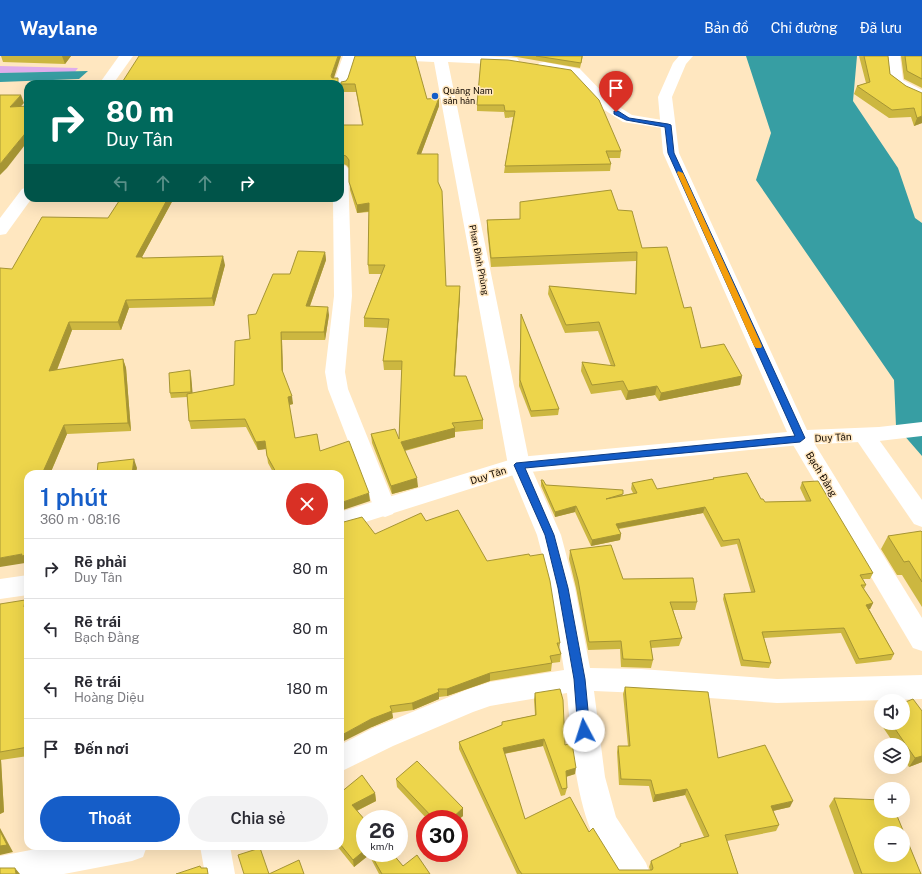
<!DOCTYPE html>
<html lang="vi">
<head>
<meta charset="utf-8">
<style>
  :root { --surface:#fff; --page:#f2f2f3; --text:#2b2b33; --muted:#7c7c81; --line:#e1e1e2; --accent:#155dc8 }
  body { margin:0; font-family:"Public Sans",sans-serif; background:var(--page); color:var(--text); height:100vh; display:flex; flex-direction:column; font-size:15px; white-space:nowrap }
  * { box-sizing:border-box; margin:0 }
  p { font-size:13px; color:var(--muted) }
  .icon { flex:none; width:22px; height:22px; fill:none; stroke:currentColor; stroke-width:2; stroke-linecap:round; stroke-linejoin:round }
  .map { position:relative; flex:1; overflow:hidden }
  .side { position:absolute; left:24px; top:414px; width:320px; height:380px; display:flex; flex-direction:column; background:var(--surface); border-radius:12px; box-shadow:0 4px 16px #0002 }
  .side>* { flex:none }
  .top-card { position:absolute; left:24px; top:24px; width:320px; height:122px; border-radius:12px; box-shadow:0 4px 16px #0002; background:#00695c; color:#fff; overflow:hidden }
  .buttons { position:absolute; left:874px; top:638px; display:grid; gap:8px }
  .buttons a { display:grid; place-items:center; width:36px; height:36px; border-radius:50%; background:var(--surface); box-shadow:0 4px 16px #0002; font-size:20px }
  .speed { position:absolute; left:356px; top:754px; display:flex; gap:8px; font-size:20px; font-weight:700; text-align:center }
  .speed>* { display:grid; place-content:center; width:52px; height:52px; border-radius:50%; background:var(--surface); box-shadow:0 4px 16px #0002; line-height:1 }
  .speed small { font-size:10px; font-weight:400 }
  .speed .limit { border:6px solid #d22; background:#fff; color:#111 }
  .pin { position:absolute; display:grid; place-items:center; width:34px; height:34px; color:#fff; margin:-41px -17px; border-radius:50% 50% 50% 0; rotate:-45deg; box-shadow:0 0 4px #0007 }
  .pin .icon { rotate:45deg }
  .me { position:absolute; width:44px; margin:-22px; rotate:355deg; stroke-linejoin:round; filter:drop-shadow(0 0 3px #0008) }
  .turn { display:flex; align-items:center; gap:14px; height:84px; padding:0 16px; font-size:18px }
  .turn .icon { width:52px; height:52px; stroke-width:2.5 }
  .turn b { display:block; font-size:28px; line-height:34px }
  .lanes { display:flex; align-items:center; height:38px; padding:0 16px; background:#0003; justify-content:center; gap:20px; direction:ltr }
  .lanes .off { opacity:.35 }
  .round { display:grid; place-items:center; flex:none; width:42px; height:42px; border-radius:21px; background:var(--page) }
  .headline { display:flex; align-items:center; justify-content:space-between; height:68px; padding:0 16px }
  h1 { font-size:24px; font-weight:600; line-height:30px; color:var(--accent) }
  .action { display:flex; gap:8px; margin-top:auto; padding:8px 16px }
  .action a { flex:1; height:46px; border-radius:24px; background:var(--accent); color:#fff; font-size:16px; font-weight:600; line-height:46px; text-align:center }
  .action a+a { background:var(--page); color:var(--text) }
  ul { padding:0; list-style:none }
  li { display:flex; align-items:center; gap:12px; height:60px; padding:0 16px; border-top:1px solid var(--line) }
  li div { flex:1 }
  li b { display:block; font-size:15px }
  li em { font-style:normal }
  header { display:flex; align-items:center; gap:24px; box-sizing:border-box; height:56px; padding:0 20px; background:var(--accent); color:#fff }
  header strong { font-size:19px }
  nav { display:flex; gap:22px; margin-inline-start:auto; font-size:14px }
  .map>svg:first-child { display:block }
</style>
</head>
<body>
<header>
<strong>Waylane</strong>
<nav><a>Bản đồ</a><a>Chỉ đường</a><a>Đã lưu</a></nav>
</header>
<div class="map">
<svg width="922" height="818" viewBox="0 0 922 818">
  <rect width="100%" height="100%" fill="#ffe7c0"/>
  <path fill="#dfadec" d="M0,10l78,2 -3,4 -75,1z"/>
  <g fill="#379ea3">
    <path d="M746,0h111l-4,45 45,67 17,50 7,5v233l-26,-30 -2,-46 -138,-200 15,-47z"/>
    <path d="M88,15l-9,8 -79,3v-9z"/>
  </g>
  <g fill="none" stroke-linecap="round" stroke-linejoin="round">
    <g fill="#fff" fill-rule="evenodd">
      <path d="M343,0h14l-10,29 -2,3 -5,1v-5h-7z"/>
      <path d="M384,0h103l30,2 2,3 -2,3 -5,1 -64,-3 82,403 31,70 14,53 15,80 51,1 136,10 145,-4v24l-145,4 -136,-10 -47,-2 11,86 11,40 30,46 4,11h-33c-9,-16 -23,-33 -29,-51 -14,-41 -17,-87 -21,-130l-77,13 -17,6 -80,34 -53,26v-27l33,-17 93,-38 24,-8 74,-12 -13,-82 -14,-53 -29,-70 -74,-403 -43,-2 -5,-1z"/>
      <path d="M886,0h14l3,24 19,10v10c-11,-2 -27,-10 -33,-19z"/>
      <path d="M544,6l36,7 33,34 19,12 36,6 5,1 2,3 -2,3 -5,1 -45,-7 -20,-13 -32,-34 -32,-6 -2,-3 2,-3z"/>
      <path d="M340,108l6,2 2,3 4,127 -7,76 3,17 48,119 -3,6 -8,3 -8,-3 -3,-6 -46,-119 -3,-17 9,-76 -1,-98h7z"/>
      <path d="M864,372l8,2 50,70v27l-8,-3 -61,-89 3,-5z"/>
      <path d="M800,375l8,2 114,185v33l-9,-3 -124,-210 3,-5z"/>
      <path d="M51,790h96l-4,11 -11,4 -68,13h-64v-18z"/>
      <path d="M200,790h30l5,28h-30z"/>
    </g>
    <g fill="#fff" fill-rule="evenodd">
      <path d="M679,0h14l-7,8 -14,33 7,56 128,277 72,-3 43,-5v14l-43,5 -79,4 -280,28 -180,57v-18l179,-55 268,-25 -124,-279 -5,-56 15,-34z"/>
      <path d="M28,519v20l-28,4v-20z"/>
    </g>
    <g fill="#fff" fill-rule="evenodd">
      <path d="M119,0h14l-20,28h-14z"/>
      <path d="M28,131v11h4l-26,36 -6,1v-17l22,-29z"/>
    </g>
  </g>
  <g fill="#ccb740">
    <path d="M1,0h70l-6,8 -62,-2z"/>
    <path d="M511,0h72l-3,12z"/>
    <path d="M859,0h29l2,18 16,12 16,37 -8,3 -3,-9 -22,1 -35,-24 3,-8 9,-3z"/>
    <path d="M901,0h21v32l-18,-9z"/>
    <path d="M481,3l140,92 -1,7h-11l2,6 -1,7 -106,2 1,-7 8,-49 -8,1 -1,-6 -27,-1v-6z"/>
    <path d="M338,22v6h-217l213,-6z"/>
    <path d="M348,22l79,21 12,-1v8l-18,48 17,28 8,104 14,8 -5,82 28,44v9l-28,3v5l-50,14 13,36 -26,7 -20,-51 -1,-9 28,5 3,-69h-18l-1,-9 5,-33 -24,-1v-9l17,-44h-12l-1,-9 1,-53 -12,1 -7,-23 -1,-22 -3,-3 -6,-2v-38h22l-6,-33h-15v-8l5,-3z"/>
    <path d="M121,142h53l-32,59 1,1 82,7 -11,41 -85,2 -8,22h-49l-15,40 66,-11 3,9 5,63 -64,3 -17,40h-22l-2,91 -1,-2 -13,-294 96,-51z"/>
    <path d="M520,146l98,8 24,38 42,60 17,40 41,28 -2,9 -81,16 -4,-6 -29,5 -5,-10 -30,4 -10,-23 1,-9 29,4 -13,-35 -33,2 -17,-39 1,-8 86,8 1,-33 -145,6 -4,-38v-9l33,-1z"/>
    <path d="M325,196l1,8 -16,46 19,9 -4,25h-43l1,33 10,31 -4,1 6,33 25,13 50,50 -30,-27h-66l-6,-11 -2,-14 -8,1 -12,-23 -55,2 -2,-8 -2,-24 -16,1 -1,-5 21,-18 1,18 42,-8 16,-46 6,-25 34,-40z"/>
    <path d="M521,258l38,95 -1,6 -27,2 -12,-31z"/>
    <path d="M713,422l48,21 4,3 41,-1 -6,-13 2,-6 71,91 -3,6h-7l3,6 -2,4 9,14 -3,6h-1l25,45 -3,6 -35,4 -15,-31 -77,5 7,25 -2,5 -28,-2 -18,-67 1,-5 27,-2 -14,-48 -16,3 -18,-34 -84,16 2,5 -1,6 -29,6 -16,-34 -20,5 -14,-31v-6l5,5 77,10 10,-2 -2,-4 1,-6 25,6 56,-10z"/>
    <path d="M426,465l61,40 73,82 -1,7 2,4 -1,8 -8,1 -1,8 -61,10 -43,15 -8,1v2l-26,11 -21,3 1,5 -21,9 3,-193z"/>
    <path d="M922,476v75l-20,-32h-5l-16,-26 7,-13z"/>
    <path d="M570,494l53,29 74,23 -2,8h-22l9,28 -3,8 -28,2 2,12 -2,8 -30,-1 -1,-18 -32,1 -12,-62 -7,-29z"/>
    <path d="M0,548l28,1v151l-27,4 3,52 -4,2z"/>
    <path d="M625,631l93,71 72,49 -17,4 6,14 -3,6 -49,10 11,33h-221l-58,-125v-7l43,-17v-3l33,-7 -1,-15 1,-7 30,52 10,29 -9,3 1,11 -2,7 -4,1 -18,-50 -39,8 21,65 64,13 30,38h31l-1,-3 2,-6 28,-14 1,-3 24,-7 -19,-42 -32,7 -4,-16 -30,-1 -2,-33 1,-6h10l-5,-52z"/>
    <path d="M922,655v51l-13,5 -6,-9v-13h-8l-17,-25 3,-6v9h22z"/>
    <path d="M396,723l67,29v8l-4,3h-32l-30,-32z"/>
    <path d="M340,737h35l1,8 -19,10 8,42h27l11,13 27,8h-51l-10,-19 -15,12 -17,-21h3z"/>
    <path d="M834,742l87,76h-67l-25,-68z"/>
  </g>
  <g fill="#a69534">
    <path d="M62,0h9l-6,8z"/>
    <path d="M338,0h3l-9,28 -1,-8z"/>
    <path d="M21,39l3,8 -11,12 -3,-8z"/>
    <path d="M439,42v8l-21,56 -1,-8z"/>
    <path d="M922,60v7l-8,3 3,-8z"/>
    <path d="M28,74v11l-21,27 -7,7v-11z"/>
    <path d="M168,142h6l-32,59 3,8 -9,-8z"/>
    <path d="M369,147l1,8 -13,2v-8z"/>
    <path d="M325,196l1,8 -19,54 -1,-8z"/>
    <path d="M223,200l2,9 -11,41 -2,-8z"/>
    <path d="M460,230v8l-6,91v-9z"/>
    <path d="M126,244l3,8 -8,22 -3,-8z"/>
    <path d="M328,251l1,8 -4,25 -1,-8z"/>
    <path d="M69,266l3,8 -19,50 -4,-9z"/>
    <path d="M281,276l1,8 1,38 -1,-8z"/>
    <path d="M123,303l3,9 5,63 -3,-8z"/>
    <path d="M190,314l1,5 2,22 -2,-5z"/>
    <path d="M742,320l-2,9 -81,16 2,-8z"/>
    <path d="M657,330l-2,9 -29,5 2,-9z"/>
    <path d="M292,340l1,8 -4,1 -1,-8z"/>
    <path d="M64,369l3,9 -17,40h-8z"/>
    <path d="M455,372v9l-53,14 -1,-9z"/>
    <path d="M265,385l1,8 -8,1 -2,-8z"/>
    <path d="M134,403l3,9 -1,6h-4z"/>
    <path d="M417,422l1,9 -26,7 -1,-8z"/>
    <path d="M369,437l1,8 -30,10v-8z"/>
    <path d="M576,450l-1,6 -20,5v-5z"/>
    <path d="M705,451l-2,6 -88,16 1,-5z"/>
    <path d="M621,478l-1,6 -29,6 1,-6z"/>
    <path d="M22,498l6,1v9l-2,1 -1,-2 -25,4v-9z"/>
    <path d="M25,544l3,5v10l-4,-8z"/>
    <path d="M873,547l-3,6 -7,1 3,-5z"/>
    <path d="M490,617v8l-43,15v-7z"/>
    <path d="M439,636v7l-26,11 -1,-7z"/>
    <path d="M392,655l1,7 -21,9 -32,16v-7l31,-17z"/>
    <path d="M544,683l-1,7 -41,8 1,-6z"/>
    <path d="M922,700v6l-13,5 6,-9z"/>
    <path d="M0,703l1,1 3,52 -4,2z"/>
    <path d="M576,712l-1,6 -10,3 1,-6z"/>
    <path d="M687,733l-2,6 -32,7 2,-7z"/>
    <path d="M375,737l1,8 -22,11 -2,-7z"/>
    <path d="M793,745l-3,6 -22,5 3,-6z"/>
    <path d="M463,752v8l-4,3h-8z"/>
    <path d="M0,772l13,24 -13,3z"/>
    <path d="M365,794v3h4v2l-15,12 -1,-7z"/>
    <path d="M15,812l5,6h-4z"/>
  </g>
  <g fill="#edd54b" stroke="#a69534" fill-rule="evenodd">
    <path d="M139,0h199l-7,20 1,2h6v4l-35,2h-182z"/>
    <path d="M355,0h60l12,43 12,-1 -22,56h21v28l4,9 4,95h14l-6,90h12l17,44 -31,3 3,5 -54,14 16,36 -26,8 -20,-52 24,-5 4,10 3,-78h-19l6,-42 -25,-1 21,-53h-17l1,-62 -12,2 -8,-23v-22l-3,-4 -6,-2v-29h23l-8,-41h-14v-2l5,-1 2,-3z"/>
    <path d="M536,0h46l-1,7z"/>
    <path d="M864,0h24l2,18 16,12 16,7v23l-5,2 -3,-10 -22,2 -35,-24 13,-4z"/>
    <path d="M905,0h17v23l-15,-8z"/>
    <path d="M481,3l27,1 63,10 28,30 22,51h-15l5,13 -106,2 10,-55h-10l-1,-6h-27z"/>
    <path d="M0,39h21l-11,12 18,-1v24l-28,34z"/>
    <path d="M611,134l7,20 14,1 10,37 25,-1 17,61 7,-1 10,41 23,-4 18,32 -81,17 -4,-7 -29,5 -5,-10 -31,4 -10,-23 33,4 -16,-44 -33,3 -17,-39 87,8 1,-42 -146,6 -4,-38 33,-1v-17z"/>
    <path d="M121,142h47l-32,59h6v1l81,-2 -11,42 -86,2 -8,22h-49l-20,49 74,-12 5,64 -64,2 -22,49h-14v81l-7,1 1,-2 -22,4v-290l12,1 30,-52 66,1z"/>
    <path d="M298,195l27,1 -19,54 22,1 -4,25h-43l1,38 10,26 -4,1 7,41 22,-4 3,17 29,-10 20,52 -29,10v-29h-63l-10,-18 -2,-15 -9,1 -11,-23 -56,2 -2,-27 47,-9 1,-44 15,-2 -2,-24 8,-1 17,-40h17z"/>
    <path d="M521,258l38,95 -28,2 -11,-31z"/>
    <path d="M190,314l1,22 -21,1 -1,-20z"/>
    <path d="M134,403l-2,15h-35l1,-11z"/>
    <path d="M747,417l14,26h2l2,3 46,-1 -9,-19 16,-1 55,92 -13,2 6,10h-5l12,18 -7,2 28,49 -35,5 -15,-31 -82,4 9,31 -28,-3 -19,-66 31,-2 -16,-53 -16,2 -18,-34 -89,17 5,10 -29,6 -16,-34 -21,6 -14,-32h2l3,5 77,5v4l-17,5 31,-6 -5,-10 20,-4 5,10 57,-10 -1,-1z"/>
    <path d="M458,454l29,51 42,-7 1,2 13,-2 7,27 10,62h-3l4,11 -11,2 2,7 -62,10 -43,16h-9l1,3 -27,11 -22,3 2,5 -21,8 -31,17v-213l22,-6 13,17 46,-21 5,8z"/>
    <path d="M921,475l1,1v50l-13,-21 -5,1 -16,-26z"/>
    <path d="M611,489l12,34 70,-1 4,24h-27l12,36 -32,3 3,19 -30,-1 -2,-18 -32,1 -11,-62 -8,-30z"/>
    <path d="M25,544l-1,7 4,-1v141l-28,5v-148z"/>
    <path d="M625,631l83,5 10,66 47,-13 28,56 -22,5 8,19 -54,10 13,39h-216l-3,-4 -60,-128 43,-17v-3l34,-7 -1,-22 25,-4 3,11 2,45 7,-2 4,25 -10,3 1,17 -5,1 -18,-50 -41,9 22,71 45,-22 19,35 4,-4 26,42h33l1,-2 -2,-7 30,-15 -1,-2 29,-8 -22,-47 -32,6 -4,-15 -30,-1 -3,-33h12z"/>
    <path d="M913,643l9,12v45l-7,2 -24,-35h12v-20z"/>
    <path d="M417,705l46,47 -12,11h-17l-38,-40z"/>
    <path d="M362,719l13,18 -23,12 13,15v30l-12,10 -13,-16v-51z"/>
    <path d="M834,742l47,2v11h14l26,63h-59zM881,777h22v22h-22z"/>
    <path d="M0,775l7,14 -7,1z"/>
    <path d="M260,792l9,26h-25l-6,-19z"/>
    <path d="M370,797h22l11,13 14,-11 13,19h-48z"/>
    <path d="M299,804l5,14h-35z"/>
    <path d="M200,810l1,2h6l1,6h-32z"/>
    <path d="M0,812h15l1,6h-16z"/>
  </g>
  <path fill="#155dc8" stroke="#0e3c82" d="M614,55h4l11,7 39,6 3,1 3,28 131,285 -5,4 -275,26 29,67 14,53 17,91 5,52 -2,4 -4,1 -4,-1 -2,-4 -4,-52 -16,-91 -13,-53 -31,-70 2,-2 279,-27 -127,-283 -3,-26 -39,-7 -12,-6z"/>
  <path fill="#f59e0b" d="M678,115l5,2 79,173 -1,2h-5l-2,-2 -77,-173z"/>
  <circle fill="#155dc8" stroke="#ffe7c0" stroke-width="1.5" cx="435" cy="40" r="4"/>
  <g text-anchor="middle" stroke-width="3" stroke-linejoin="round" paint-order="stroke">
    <g font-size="9" fill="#130900" stroke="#ffe7c0" text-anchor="start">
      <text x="443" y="38">Quảng Nam<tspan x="443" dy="10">sản hản</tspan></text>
    </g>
    <g font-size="9" fill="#130900" stroke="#ffe7c0">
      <text transform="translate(479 204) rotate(79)" y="3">Phan Đình Phùng</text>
    </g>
    <g font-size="10" fill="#130900" stroke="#ffe7c0">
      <text transform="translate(833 381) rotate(-3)" y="4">Duy Tân</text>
      <text transform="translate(822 418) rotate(59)" y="4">Bạch Đằng</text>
      <text transform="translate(488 419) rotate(-18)" y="4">Duy Tân</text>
    </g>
  </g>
</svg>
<div class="buttons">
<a><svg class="icon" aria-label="sound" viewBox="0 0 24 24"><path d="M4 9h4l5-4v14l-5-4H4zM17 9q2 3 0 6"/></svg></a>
<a><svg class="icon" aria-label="layers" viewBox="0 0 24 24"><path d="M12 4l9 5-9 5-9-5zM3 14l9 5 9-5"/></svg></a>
<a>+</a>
<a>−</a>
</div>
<div class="speed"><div>26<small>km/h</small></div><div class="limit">30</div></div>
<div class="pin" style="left:616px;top:56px;background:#d93025"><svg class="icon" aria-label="arrive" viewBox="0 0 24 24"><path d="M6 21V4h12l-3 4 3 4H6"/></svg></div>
<svg class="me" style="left:584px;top:675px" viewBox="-20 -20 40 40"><circle r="19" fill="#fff"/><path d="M0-13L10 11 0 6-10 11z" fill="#155dc8"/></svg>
<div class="top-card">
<div class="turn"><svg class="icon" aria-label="right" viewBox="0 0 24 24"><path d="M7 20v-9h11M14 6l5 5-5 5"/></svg><div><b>80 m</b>Duy Tân</div></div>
<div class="lanes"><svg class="icon off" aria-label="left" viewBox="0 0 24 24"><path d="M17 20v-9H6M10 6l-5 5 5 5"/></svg><svg class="icon off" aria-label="ahead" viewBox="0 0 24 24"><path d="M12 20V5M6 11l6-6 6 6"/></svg><svg class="icon off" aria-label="ahead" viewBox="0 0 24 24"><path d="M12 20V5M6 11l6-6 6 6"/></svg><svg class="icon" aria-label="right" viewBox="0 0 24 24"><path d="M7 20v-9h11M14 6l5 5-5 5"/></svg></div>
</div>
<section class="side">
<div class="headline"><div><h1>1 phút</h1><p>360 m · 08:16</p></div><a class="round" style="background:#d93025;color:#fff"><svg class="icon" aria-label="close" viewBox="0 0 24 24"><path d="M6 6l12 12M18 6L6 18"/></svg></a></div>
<ul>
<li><svg class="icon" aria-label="right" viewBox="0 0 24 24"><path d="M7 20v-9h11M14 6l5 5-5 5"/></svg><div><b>Rẽ phải</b><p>Duy Tân</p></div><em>80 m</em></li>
<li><svg class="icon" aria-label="left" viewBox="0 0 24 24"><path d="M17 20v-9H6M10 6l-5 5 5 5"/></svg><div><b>Rẽ trái</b><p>Bạch Đằng</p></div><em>80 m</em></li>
<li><svg class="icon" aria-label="left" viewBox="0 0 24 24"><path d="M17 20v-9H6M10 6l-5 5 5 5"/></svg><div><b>Rẽ trái</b><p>Hoàng Diệu</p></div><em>180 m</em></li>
<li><svg class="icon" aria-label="arrive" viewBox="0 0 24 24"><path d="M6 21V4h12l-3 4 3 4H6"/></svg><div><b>Đến nơi</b></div><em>20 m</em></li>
</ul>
<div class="action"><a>Thoát</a><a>Chia sẻ</a></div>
</section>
</div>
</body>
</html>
